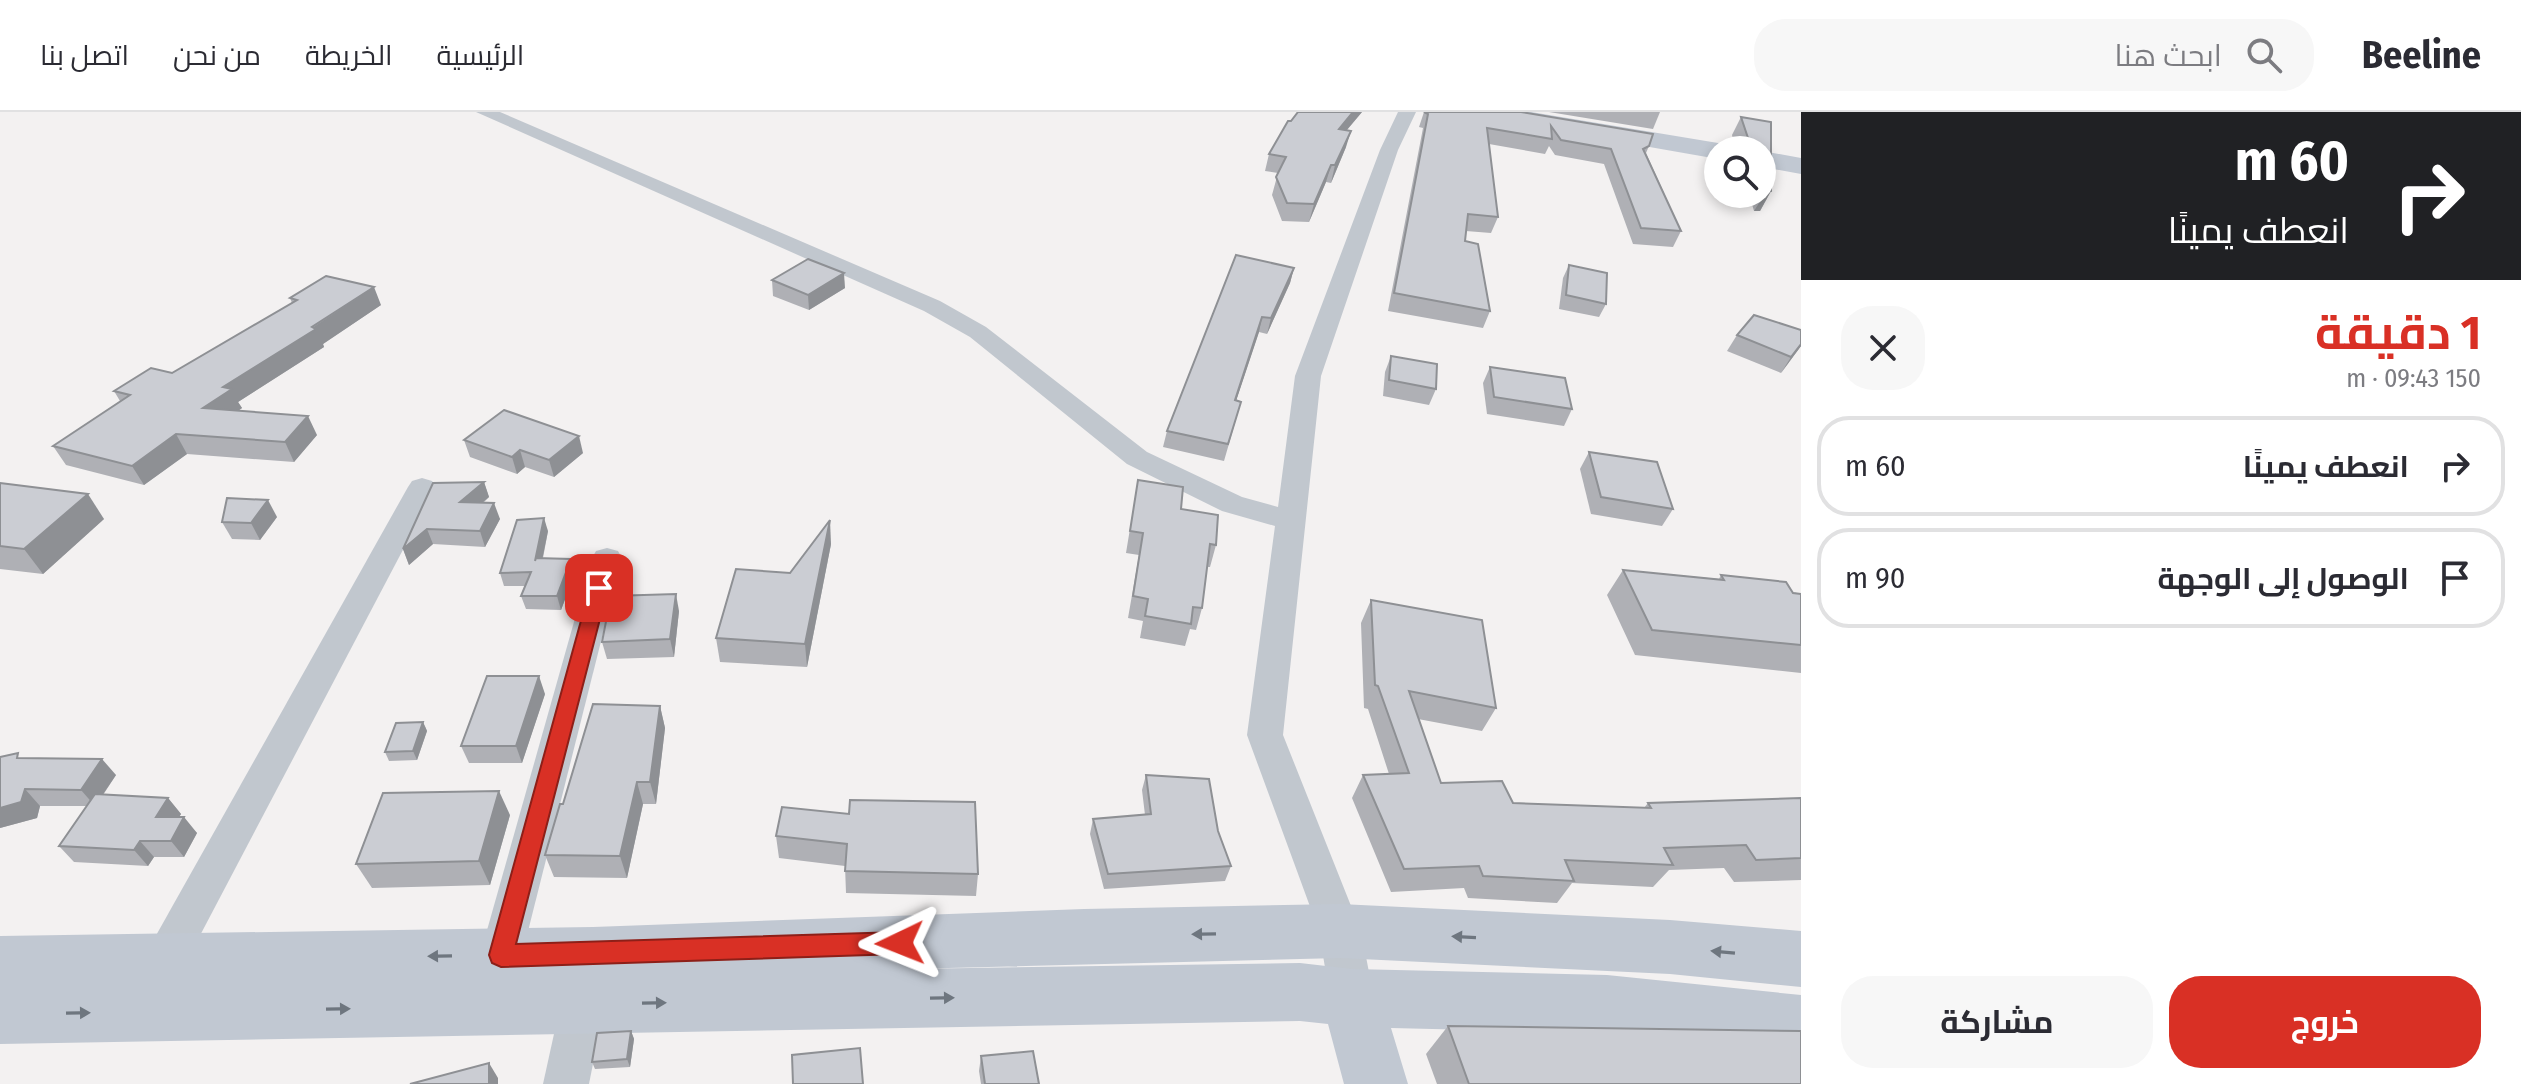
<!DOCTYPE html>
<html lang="ar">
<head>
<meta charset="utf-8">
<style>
  :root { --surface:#fff; --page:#f7f7f7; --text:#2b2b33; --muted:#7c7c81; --line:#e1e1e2; --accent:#d93025 }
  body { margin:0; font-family:"Fira Sans Condensed",Cairo,sans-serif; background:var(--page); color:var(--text); direction:rtl; height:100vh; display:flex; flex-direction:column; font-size:30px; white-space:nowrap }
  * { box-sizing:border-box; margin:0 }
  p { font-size:26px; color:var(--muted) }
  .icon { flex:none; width:44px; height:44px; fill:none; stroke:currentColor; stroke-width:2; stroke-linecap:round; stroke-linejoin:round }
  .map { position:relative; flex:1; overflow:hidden; direction:ltr }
  .sheet { display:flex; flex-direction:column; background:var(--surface); width:720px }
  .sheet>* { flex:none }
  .banner { background:#202124; color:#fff; overflow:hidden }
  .buttons { position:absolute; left:1704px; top:24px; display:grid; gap:16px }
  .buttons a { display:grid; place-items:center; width:72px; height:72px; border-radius:50%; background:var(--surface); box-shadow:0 4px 12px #0003; font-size:40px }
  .pin { position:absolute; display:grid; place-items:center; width:68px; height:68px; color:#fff; margin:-34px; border-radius:16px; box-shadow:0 4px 12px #0006 }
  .me { position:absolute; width:88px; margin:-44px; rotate:268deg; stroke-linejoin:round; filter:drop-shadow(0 0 6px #0008) }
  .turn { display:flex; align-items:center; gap:28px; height:168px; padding:0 40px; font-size:36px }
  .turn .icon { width:104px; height:104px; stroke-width:2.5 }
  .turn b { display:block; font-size:56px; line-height:68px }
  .round { display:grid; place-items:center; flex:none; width:84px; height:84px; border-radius:32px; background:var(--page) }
  .summary { display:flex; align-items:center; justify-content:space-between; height:136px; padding:0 40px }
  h1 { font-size:48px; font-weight:700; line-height:60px; color:var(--accent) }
  .cta { display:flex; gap:16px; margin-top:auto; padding:16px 40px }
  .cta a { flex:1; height:92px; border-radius:32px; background:var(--accent); color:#fff; font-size:32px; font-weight:700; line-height:92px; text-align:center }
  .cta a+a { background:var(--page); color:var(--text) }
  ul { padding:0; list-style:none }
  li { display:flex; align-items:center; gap:24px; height:100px; margin:0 16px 12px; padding:0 24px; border:4px solid var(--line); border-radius:32px }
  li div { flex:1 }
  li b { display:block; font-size:30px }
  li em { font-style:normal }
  header { display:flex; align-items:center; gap:48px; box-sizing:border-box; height:112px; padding:0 40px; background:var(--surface); border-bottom:2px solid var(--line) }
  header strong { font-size:38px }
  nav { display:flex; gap:44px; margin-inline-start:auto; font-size:28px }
  .search { width:560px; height:72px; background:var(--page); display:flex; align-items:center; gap:20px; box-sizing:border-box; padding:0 28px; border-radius:32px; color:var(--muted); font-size:30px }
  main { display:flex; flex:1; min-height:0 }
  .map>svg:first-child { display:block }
</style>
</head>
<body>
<header>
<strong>Beeline</strong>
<div class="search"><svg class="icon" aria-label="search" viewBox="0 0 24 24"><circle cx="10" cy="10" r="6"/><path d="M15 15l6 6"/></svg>ابحث هنا</div>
<nav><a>الرئيسية</a><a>الخريطة</a><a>من نحن</a><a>اتصل بنا</a></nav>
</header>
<main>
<section class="sheet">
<div class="banner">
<div class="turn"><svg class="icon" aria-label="right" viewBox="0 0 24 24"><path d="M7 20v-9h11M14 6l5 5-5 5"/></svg><div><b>60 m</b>انعطف يمينًا</div></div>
</div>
<div class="summary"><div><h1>1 دقيقة</h1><p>150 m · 09:43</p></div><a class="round"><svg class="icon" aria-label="close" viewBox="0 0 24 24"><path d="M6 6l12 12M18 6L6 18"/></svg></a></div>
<ul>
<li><svg class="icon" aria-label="right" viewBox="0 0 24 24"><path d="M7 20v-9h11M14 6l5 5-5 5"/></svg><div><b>انعطف يمينًا</b></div><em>60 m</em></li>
<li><svg class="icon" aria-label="arrive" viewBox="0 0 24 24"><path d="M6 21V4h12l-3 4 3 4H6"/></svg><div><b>الوصول إلى الوجهة</b></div><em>90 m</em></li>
</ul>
<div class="cta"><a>خروج</a><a>مشاركة</a></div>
</section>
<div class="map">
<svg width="1801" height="972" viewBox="0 0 1801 972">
  <rect width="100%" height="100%" fill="#f3f1f1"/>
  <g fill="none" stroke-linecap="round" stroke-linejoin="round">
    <g fill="#c1c7ce" fill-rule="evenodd">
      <path d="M476,0h24l440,189 46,26 161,125 95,45 36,10 17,-131 85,-226 18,-38h18l-18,38 -77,226 -38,359 78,196 13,67 -6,15 -16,6 -16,-6 -6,-15 -11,-67 -72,-196 28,-209 -53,-15 -95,-47 -157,-127 -46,-26z"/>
      <path d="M422,366l10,3 4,6 -261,496 -15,6 -15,-6 -7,-14 7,-14 263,-468 4,-6z"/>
      <path d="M607,436l11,3 4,7 -100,397 -6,14 -15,6 -15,-6 -6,-14 112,-397 4,-7z"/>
      <path d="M585,860l16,6 6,15 -18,91h-46l20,-91 6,-15z"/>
    </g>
    <g fill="#c1c8d2" fill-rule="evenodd">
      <path d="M1477,0h54l187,31 12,7h-12v9l-229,-40 -8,-2z"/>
      <path d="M1762,39l39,7v16l-39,-7z"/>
      <path d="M1340,792l330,16 131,11v56l-131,-13 -330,-16 -432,11 392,-6 52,6 255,6 194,20v60l-194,-22 -216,-5 17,56h-64l-16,-60 -28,-3 -1300,23v-108l593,-9 491,-18z"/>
    </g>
  </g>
  <g fill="#afb0b5">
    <path d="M1362,0l-15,18 -1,17 -15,36 -5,-1 -17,40 -27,-1 -10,-26 6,-22 -13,-2 4,-17 22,-33z"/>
    <path d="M1424,0h97l128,34 -3,7 35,78 -8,16 -40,-3 -29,-80 -49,-9 -6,-9 -4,8 -56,-10 9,73 -7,16 -25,-2 -1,10 25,70 -7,17 -95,-17 35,-183 -4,-1z"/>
    <path d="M1549,0h111l-7,17z"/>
    <path d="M1741,5l30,5v69l-11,20h-6l-5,-17h13v-44h-26l-4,-15z"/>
    <path d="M1569,153l37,39 -7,13 -40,-8 4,-31z"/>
    <path d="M1294,156l-4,15 -23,51 -8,-2 -23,69 5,1 -17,59 -61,-14 4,-16z"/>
    <path d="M772,168l73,8 -36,22 -36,-14z"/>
    <path d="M290,186l91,7 -58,39 1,3 -86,55 4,6 -4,3 79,24 -23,27 -107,-8 -43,31 -78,-20 -13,-19 67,-45 -6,-10 58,-18 120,-70z"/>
    <path d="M1737,223l64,11 -20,27 -54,-22z"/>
    <path d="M1391,244l45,33 -7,16 -46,-9 2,-24z"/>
    <path d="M1490,255l82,42 -8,17 -77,-12 -4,-31z"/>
    <path d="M464,328l119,13 -29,24 -29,-10 -8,7 -47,-17z"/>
    <path d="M1589,340l84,57 -11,17 -71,-12 -11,-45z"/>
    <path d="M1138,368l43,29 35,36 -6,22h-3l-5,41 -6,22 -6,-1 -5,17 -45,-8 3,-17 -15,-3 11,-63 -13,-2z"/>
    <path d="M484,370l5,15 -6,6 17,16 -15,28 -52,-3 -24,21 -6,-16z"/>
    <path d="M0,371l104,36 -61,55 -43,-5z"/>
    <path d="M277,405l-17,23 -28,-1 -10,-17z"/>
    <path d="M548,419l-5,27 28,1 4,14 -14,37 -35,-1 -5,-13 4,-10h-21l-4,-13z"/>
    <path d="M831,432l-24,123 -87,-5 -4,-24 74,-65z"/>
    <path d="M1623,458l96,9 2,-4 80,19v79l-166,-18 -28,-60z"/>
    <path d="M1371,488l125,108 -14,23 -64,-12 23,64 72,20 131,5 4,-5 153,-5v82l-67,2 -10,-14 -55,2 -16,17 -81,-4 -15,20 -89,-5 -4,-10 -73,4 -39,-94 11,-23 26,-1 -21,-65 -4,-1 -3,-85z"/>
    <path d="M679,499l-5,46 -67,2 -5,-17z"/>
    <path d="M545,582l-23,69h-53l-8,-17z"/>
    <path d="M660,594l5,22 -9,76h-13l-16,74 -73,-1 -9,-22 18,-51z"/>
    <path d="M423,610l4,9 -10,29 -28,1 -4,-9z"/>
    <path d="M23,646l93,17 -13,20 65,3 13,16 -2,3 18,16 -13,24h-30l-6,9 -74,-4 -15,-16 28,-40h-47l-3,12 -37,10z"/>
    <path d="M1146,663l72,56 13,35 -6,15 -121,8 -14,-55 3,-15 52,-4 -3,-25z"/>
    <path d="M849,702l129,60 -2,22 -130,-3 -1,-27 -66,-8 -3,-22z"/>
    <path d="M510,703l-20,70 -118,3 -16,-24z"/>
    <path d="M1448,914l353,58h-364l-11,-30z"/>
    <path d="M631,919l3,8 -4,28 -35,2 -3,-7z"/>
    <path d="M981,944l58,28h-58l-2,-13z"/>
  </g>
  <g fill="#8e9094">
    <path d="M1353,0h9l-28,33 5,-16z"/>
    <path d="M1351,19l-5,16 -15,36 4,-18z"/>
    <path d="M1331,53l-5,17 -17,40 5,-18z"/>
    <path d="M1771,79l-11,20h-6l12,-19z"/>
    <path d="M1294,156l-4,15 -23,51 4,-16z"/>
    <path d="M844,161l1,15 -36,22 -1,-15z"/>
    <path d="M374,175l7,18 -58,39 1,3 -86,55 4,6 -29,20 -10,-20 20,-21z"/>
    <path d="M1262,205l-3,15 -28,84 4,-16z"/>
    <path d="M1801,232v2l-20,27 10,-16z"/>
    <path d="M308,304l9,19 -23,27 -9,-20z"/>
    <path d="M176,322l11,20 -43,31 -12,-19z"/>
    <path d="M579,324l4,17 -29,24 -5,-17z"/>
    <path d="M520,338l5,17 -8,7 -5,-17z"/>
    <path d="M484,370l5,15 -24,20 -5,-15z"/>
    <path d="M88,382l16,25 -61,55 -19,-25z"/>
    <path d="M268,388l9,17 -17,23 -9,-17z"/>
    <path d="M494,391l6,16 -15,28 -5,-16z"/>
    <path d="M544,406l4,13 -9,44 -4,-14z"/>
    <path d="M830,408l1,24 -24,123 -2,-23z"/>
    <path d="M427,417l6,15 -24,21 -6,-16z"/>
    <path d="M571,447l4,14 -14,37 -4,-14z"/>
    <path d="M676,482l3,17 -5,46 -4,-18z"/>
    <path d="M539,564l6,18 -23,69 -6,-17z"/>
    <path d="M660,594l5,22 -9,76 -6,-22z"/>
    <path d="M423,610l4,9 -10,29 -4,-9z"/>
    <path d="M102,647l14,16 -21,31 -14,-16z"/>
    <path d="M637,670l6,22 -16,74 -7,-22z"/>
    <path d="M25,677l15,17 -3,12 -37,10v-20z"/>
    <path d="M499,679l11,24 -20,70 -11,-24z"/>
    <path d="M168,686l13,16 -12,19 -13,-16z"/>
    <path d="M184,705l13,16 -13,24 -13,-16z"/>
    <path d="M140,729l14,16 -6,9 -14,-16z"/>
    <path d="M631,919l3,8 -4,28 -3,-8z"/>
    <path d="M489,951l9,15v6h-9z"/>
  </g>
  <g fill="#cbcdd3" stroke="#8e9094" stroke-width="2">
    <path d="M1298,0h55l-14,17 12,2 -16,34h-4l-17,39 -27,-1 -11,-26 10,-20 -17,-3 19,-33h3z"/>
    <path d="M1424,0h97l132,22 -4,12 -6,3 38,82 -40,-3 -30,-79 -50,-9 -10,-14 1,13 -65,-11 11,89 -30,-3 -3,27 13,3 12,67 -96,-18 34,-179z"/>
    <path d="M1741,5l30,5v69l-5,1 -4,-11v-31h-10z"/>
    <path d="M1236,143l58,13 -23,50 -9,-1 -27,83 6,2 -13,42 -61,-13z"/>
    <path d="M808,147l36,14 -36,22 -36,-15z"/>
    <path d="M1569,153l38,8 -1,31 -40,-9z"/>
    <path d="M326,164l48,11 -62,40 4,2 -93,58 9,2 -29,19 105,8 -23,26 -109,-8 -44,32 -79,-20 77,-51 -16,-4 37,-23 21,5 125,-73 -7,-2z"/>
    <path d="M1754,203l47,15v14l-10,13 -54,-22z"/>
    <path d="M1391,244l46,8 -1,25 -47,-9z"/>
    <path d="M1490,255l75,11 7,31 -78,-12z"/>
    <path d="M504,298l75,26 -30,24 -29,-10 -8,7 -48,-17z"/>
    <path d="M1589,340l68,10 16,47 -72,-12z"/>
    <path d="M1138,368l45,7 -2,22 37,6 -2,30 -6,-1 -8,64 -9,-1 -2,17 -46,-8 3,-17 -15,-3 10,-63 -13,-2z"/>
    <path d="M484,370l-24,20 34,1 -14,28 -53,-2 -24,20 30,-66z"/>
    <path d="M0,371l88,11 -64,55 -24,-3z"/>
    <path d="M227,386l41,2 -17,23 -29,-1z"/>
    <path d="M544,406l-9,43 1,-3 35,1 -14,37h-36l10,-24 -31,1 17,-53z"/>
    <path d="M830,408l-25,124 -89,-6 20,-69 54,4z"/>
    <path d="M1623,458l101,10 -3,-5 65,7 7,11 8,1v51l-149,-15z"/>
    <path d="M676,482l-6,45 -68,3 9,-46z"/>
    <path d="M1371,488l111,20 14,88 -87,-17 32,92 61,-2 11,22 138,5 -3,-5 153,-5v60l-45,2 -10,-15 -82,3 9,17 -108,-5 9,21 -91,-5 -4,-10 -75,3 -41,-94 46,-2 -31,-87 -3,-1z"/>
    <path d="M487,564h52l-23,70h-55z"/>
    <path d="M593,592l67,2 -10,76h-13l-17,74 -75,-1 15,-51h3z"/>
    <path d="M423,610l-10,29 -28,1 11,-29z"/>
    <path d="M18,641l-1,5 85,1 -21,31 -56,-1 -4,13 -21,6v-51z"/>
    <path d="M1146,663l63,4 9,52 13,35 -123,8 -15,-55 58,-5z"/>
    <path d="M499,679l-20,70 -123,3 27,-71z"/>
    <path d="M95,682l73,4 -12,19h28l-13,24h-31l-6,9 -75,-4z"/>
    <path d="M850,688l125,2 3,72 -133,-3 2,-27 -71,-8 6,-29 67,7z"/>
    <path d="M1448,914l353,5v53h-332z"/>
    <path d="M631,919l-4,28 -35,3 5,-29z"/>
    <path d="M860,936l3,36h-70l-1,-29z"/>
    <path d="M1033,939l6,33h-54l-4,-28z"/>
    <path d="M489,951v21h-79z"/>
  </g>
  <defs><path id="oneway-solid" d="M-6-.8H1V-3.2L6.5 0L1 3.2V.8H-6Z" transform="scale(2)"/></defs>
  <g fill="#6e767f">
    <use href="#oneway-solid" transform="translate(1204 822) rotate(179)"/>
    <use href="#oneway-solid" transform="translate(1464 825) rotate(-177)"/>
    <use href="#oneway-solid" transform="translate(1723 840) rotate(-175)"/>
    <use href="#oneway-solid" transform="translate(440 844) rotate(179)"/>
    <use href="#oneway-solid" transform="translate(942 886) rotate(-1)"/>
    <use href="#oneway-solid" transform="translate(654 891) rotate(-1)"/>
    <use href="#oneway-solid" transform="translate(338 897) rotate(-1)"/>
    <use href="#oneway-solid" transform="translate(78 901) rotate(-1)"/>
  </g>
  <path fill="#d93025" stroke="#8d1f18" stroke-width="2" d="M599,470l9,6 -92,356 384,-12 9,3 3,8 -3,8 -9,3 -399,13 -9,-4 -3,-8 101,-367z"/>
</svg>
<div class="buttons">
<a><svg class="icon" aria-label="search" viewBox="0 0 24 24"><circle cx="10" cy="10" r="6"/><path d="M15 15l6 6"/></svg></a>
</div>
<div class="pin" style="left:599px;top:476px;background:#d93025"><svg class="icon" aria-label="arrive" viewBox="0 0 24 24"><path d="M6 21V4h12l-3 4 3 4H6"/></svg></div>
<svg class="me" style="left:900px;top:831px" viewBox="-20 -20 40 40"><path d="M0-17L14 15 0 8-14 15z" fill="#d93025" stroke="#fff" stroke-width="4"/></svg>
</div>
</main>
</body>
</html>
